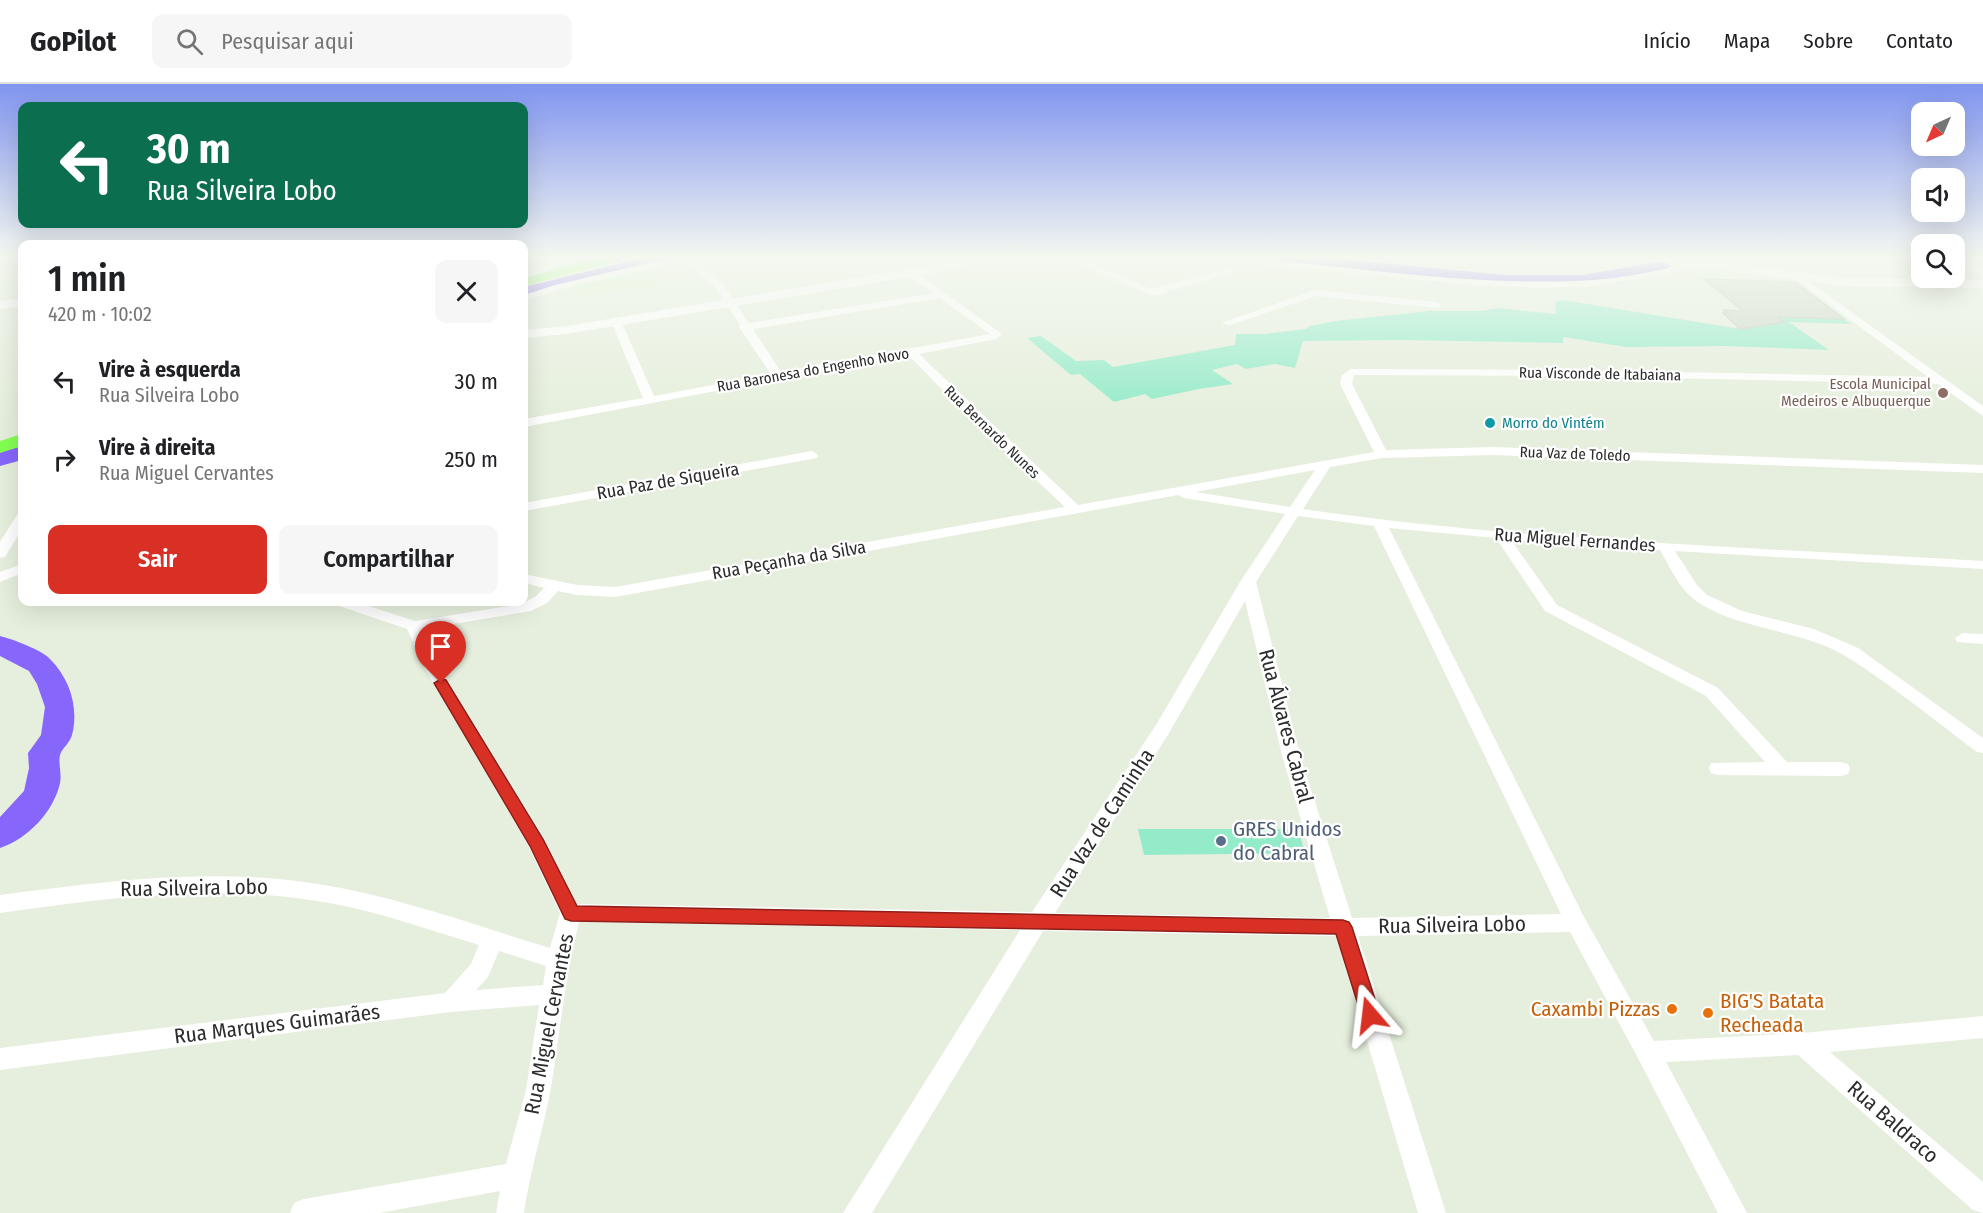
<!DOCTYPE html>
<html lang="pt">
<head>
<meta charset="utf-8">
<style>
  :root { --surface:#fff; --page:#f6f6f6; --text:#202124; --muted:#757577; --line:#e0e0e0; --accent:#d93025 }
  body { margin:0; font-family:"Fira Sans Condensed",sans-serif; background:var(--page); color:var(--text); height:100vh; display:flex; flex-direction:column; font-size:22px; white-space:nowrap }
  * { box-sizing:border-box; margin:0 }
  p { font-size:20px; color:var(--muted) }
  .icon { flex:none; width:33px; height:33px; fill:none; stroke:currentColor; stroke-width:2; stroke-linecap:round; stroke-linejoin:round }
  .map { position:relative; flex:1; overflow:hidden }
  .sheet { position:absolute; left:18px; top:156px; width:510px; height:366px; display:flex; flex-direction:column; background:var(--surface); border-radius:12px; box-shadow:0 6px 24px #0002 }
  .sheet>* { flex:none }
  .top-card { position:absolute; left:18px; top:18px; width:510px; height:126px; border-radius:12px; box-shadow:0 6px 24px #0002; background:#0b6e4f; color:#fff; overflow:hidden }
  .needle { width:39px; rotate:224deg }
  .tools { position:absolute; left:1911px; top:18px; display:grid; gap:12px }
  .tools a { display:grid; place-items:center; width:54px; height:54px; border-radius:12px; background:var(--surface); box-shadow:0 6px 24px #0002; font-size:30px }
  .pin { position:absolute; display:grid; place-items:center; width:51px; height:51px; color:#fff; margin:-62px -26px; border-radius:50% 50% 50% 0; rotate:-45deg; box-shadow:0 0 6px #0007 }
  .pin .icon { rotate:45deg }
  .me { position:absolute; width:66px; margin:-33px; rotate:343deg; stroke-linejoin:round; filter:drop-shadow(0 0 4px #0008) }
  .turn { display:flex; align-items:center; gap:21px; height:126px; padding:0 30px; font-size:27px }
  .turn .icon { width:78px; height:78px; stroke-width:2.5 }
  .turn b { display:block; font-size:42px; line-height:51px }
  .round { display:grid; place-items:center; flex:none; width:63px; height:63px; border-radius:12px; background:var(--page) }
  .head { display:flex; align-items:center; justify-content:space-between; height:102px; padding:0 30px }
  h1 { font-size:36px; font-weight:600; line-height:45px }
  .cta { display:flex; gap:12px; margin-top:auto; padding:12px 30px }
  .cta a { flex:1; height:69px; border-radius:12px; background:var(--accent); color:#fff; font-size:24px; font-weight:600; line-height:69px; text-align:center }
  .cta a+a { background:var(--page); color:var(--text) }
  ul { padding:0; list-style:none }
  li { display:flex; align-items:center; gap:18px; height:78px; padding:0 30px }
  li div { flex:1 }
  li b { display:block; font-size:22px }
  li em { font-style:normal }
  header { display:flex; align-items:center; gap:36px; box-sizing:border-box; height:84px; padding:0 30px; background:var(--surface); border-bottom:2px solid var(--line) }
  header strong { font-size:28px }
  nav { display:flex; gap:33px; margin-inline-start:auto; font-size:21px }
  .search { width:420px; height:54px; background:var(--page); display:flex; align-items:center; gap:15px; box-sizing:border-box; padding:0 21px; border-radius:12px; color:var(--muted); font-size:22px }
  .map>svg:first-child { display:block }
</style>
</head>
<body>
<header>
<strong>GoPilot</strong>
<div class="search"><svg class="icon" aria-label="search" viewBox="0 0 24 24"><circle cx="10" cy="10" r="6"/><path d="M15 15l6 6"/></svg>Pesquisar aqui</div>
<nav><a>Início</a><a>Mapa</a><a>Sobre</a><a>Contato</a></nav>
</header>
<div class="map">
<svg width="1983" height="1129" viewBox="0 0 1983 1129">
  <rect width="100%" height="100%" fill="#e6efdd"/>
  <path fill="#daf2cb" d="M635,188l13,1 13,13 -72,9 -10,-1 -9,-7z"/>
  <g fill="#94ebc9">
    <path d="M1563,216l171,28c18,1 30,-1 44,-11l66,2 7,5 -62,-2 40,28 -102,-4 -101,1 -63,-10v6l-163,-3 -97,1 -8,27 -20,-4 -29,5 -9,-5 -25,6 21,14 -34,5 -47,10 -7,-5 -31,8 -34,-28 -9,1 -44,-37 14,-2 35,25 28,-1 9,7 122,-22 1,-11h28l42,-5 4,-3 26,-5 93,-10h52l17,-3 58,6 -1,-12z"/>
    <path d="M1138,745h160l7,24 -161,2z"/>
  </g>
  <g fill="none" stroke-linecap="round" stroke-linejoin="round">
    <g fill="#8666fb" fill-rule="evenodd">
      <path d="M642,174h27l-2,3 -143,36v-10z"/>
      <path d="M1276,174h54l174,17h79l80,-14 8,5 -8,5 -80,14h-79l-220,-22z"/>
      <path d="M22,362v14l-22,6v-14z"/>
      <path d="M0,552c12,3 42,14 50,23 20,20 29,49 22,76 -2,8 -10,13 -12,20 -2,8 2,19 0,28 -6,28 -32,56 -60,65v-31l24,-26 5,-23 -1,-15 13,-18 4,-28 -8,-23 -8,-13 -29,-15z"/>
    </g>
  </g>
  <path fill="#cbd5c5" stroke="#bfcbb6" stroke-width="1.5" d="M1704,195l91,3 49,37 -66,-2 6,5 -44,7 -17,-16h5l-5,-3 20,1z"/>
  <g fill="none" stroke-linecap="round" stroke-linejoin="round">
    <g fill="#fff" fill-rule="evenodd">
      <path d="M562,174h13l-44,19 -7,-2z"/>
      <path d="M670,174h22l28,22 29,43 184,-30 -27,-20 8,-2 88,63 -6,5 -77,15 159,151 296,-53 -34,-68 2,-9 9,-6 221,1 356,7 -133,-98v-4l3,-1 185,132v10l-45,-32 -366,-8 -218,-1 -2,9 34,66 107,-3 490,18v8l-490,-18 -111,3 -52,9 -27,42c225,33 454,38 680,52v8l-308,-18 22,34 10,10 35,16 72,18 44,19 125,90v15l-6,-1c-43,-32 -85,-67 -130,-95 -45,-29 -125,-28 -160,-64 -11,-12 -19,-29 -27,-43l-149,-10 46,65 161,83 69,74h54l7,2 2,5 -2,5 -7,2 -123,-1 -7,-2 -2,-5 2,-5 54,-1 -59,-66 -161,-85 -49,-73 -107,-10 195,389 70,124 149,-8 180,-17v22l-153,14 153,130v31l-10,-3 -175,-155 -132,7 81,151h-29l-79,-153 -69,-128 -212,4 88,277h-28l-82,-277 -293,-5 -171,282h-29l177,-283 -441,-8c-14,55 -19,110 -28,166 -8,42 -21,83 -27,125h-28l4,-22 -121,22h-89l4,-10 10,-4 202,-35 20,-74 13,-85 -88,7 -451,58v-22l445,-55 26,-29 8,-19c-54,-16 -107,-36 -162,-44 -105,-17 -212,-3 -317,12v-18c105,-14 212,-28 318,-11 78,12 156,41 232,64l10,-35 -32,-68 -103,-176 -18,-40 -71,-24 -1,-3h21l59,19 106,-17 14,-7 9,-9 -20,-5v-9l53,11 38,2 450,-80 -97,-91 -60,-61 -384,72v-8l119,-21 -32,-77 5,-3 5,3 33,75 117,-22 -32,-47 1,-2 -27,-41 -29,-24 -123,29 -37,12v-6l31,-10zM940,214l50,36 -209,38 -28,-43zM1315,386l-25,37 -95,-15zM1178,411l6,3 101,16 -45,68 -84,143 -124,187 -455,-8 -33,-66 -103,-169 -17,-40 107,-18 16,-8 11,-12 19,4 38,2zM1298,432l76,10 187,388 -209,4 -52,-163 -44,-173zM1245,517l37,154 48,163 -275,-5 114,-180zM499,867l47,15 -3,19 -67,5 12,-13z"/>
      <path d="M1068,174h12l71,31 82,-22 5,3 -77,24 -11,1z"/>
      <path d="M1225,174h31c111,11 225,29 336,22 40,-2 86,-15 126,-22h19l-5,3 -137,25 -56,2 -77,-4 -232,-23z"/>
      <path d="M1315,206l122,12 5,3 -5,3 -121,-12 -86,29 -9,-2z"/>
      <path d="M812,367l6,4 -1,3 -293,53v-8z"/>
      <path d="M22,430v15l-17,28 -5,1v-16l17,-27z"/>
      <path d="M22,480v9l-22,9v-10z"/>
      <path d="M1963,549l20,1v10l-26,-2 -2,-4z"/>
    </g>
    <g fill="#fff" fill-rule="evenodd">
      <path d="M963,174h20l-2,3 -46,12 -369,61 -42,4v-8l42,-4 368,-61z"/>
      <path d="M1654,174h34l157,20 138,2v8l-138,-2 -185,-24z"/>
      <path d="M1954,174h12l17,10v9l-29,-15z"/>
      <path d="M22,214v8l-22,3v-8z"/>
    </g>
    <g fill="#83ff52" fill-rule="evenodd">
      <path d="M596,174h23l-2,3 -93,25v-8z"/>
      <path d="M22,350v12l-22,7v-12z"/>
    </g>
  </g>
  <linearGradient id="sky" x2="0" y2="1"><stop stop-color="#8195f0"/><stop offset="0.52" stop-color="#f4f8f0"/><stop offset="1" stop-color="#f4f8f0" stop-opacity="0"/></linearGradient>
  <rect width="1983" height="332" fill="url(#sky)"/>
  <path fill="#d93025" stroke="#8d1f18" stroke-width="1.5" d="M441,595l5,1 97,159 34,67 766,14 6,2 3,5 28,88 -3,6 -7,3 -7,-3 -27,-87 -765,-13 -6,-2 -35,-73 -96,-163z"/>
  <circle fill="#8d6e63" stroke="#fff" stroke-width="2" cx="1943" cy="309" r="6"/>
  <circle fill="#0f9aa8" stroke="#fff" stroke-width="2" cx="1490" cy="339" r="6"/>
  <circle fill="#5c6f8a" stroke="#fff" stroke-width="2" cx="1221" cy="757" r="6"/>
  <g fill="#e8710a" stroke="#fff" stroke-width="2">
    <circle cx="1672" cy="925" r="6"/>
    <circle cx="1708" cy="929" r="6"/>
  </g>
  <g text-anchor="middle" stroke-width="4.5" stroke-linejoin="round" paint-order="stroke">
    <g font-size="15" fill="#2c2c2c" stroke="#fff">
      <text transform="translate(813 286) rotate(-10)" y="5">Rua Baronesa do Engenho Novo</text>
      <text transform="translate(1600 290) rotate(1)" y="5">Rua Visconde de Itabaiana</text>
      <text transform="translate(992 348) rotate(44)" y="5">Rua Bernardo Nunes</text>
      <text transform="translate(1575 370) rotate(2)" y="5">Rua Vaz de Toledo</text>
    </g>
    <g font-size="15" fill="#785e54" stroke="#fff" text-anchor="end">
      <text x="1931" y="305">Escola Municipal<tspan x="1931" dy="17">Medeiros e Albuquerque</tspan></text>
    </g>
    <g font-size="15" fill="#0d838f" stroke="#fff" text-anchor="start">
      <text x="1502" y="344">Morro do Vintém</text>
    </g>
    <g font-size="18" fill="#2c2c2c" stroke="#fff">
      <text transform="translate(668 397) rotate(-10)" y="6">Rua Paz de Siqueira</text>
      <text transform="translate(1575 456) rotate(4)" y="6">Rua Miguel Fernandes</text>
      <text transform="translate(789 476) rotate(-10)" y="6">Rua Peçanha da Silva</text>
    </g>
    <g font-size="21" fill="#2c2c2c" stroke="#fff">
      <text transform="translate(1286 642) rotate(75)" y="7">Rua Álvares Cabral</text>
      <text transform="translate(1102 739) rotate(-57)" y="7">Rua Vaz de Caminha</text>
      <text transform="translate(194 804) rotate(-1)" y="7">Rua Silveira Lobo</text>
      <text transform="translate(1452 841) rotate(-1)" y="7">Rua Silveira Lobo</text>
      <text transform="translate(277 940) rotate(-7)" y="7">Rua Marques Guimarães</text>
      <text transform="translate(549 940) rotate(-79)" y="7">Rua Miguel Cervantes</text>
      <text transform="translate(1893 1038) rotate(41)" y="7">Rua Baldraco</text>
    </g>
    <g font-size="21" fill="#4e5e75" stroke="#fff" text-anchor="start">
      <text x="1233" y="752">GRES Unidos<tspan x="1233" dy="24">do Cabral</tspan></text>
    </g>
    <g font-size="21" fill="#c56008" stroke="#fff" text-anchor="start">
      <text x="1720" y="924">BIG'S Batata<tspan x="1720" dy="24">Recheada</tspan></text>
      <text x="1660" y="932" text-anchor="end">Caxambi Pizzas</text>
    </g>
  </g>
</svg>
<div class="tools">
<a><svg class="needle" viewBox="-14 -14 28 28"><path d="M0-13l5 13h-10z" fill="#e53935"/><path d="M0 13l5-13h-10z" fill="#757577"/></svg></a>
<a><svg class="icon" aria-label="sound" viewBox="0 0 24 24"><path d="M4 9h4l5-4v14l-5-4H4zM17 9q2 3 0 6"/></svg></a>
<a><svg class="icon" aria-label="search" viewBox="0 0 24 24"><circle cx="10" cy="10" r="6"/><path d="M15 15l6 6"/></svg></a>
</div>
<div class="pin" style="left:441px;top:599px;background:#d93025"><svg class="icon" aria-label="arrive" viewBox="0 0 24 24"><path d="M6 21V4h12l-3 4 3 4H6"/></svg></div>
<svg class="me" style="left:1370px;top:931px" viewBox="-20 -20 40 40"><path d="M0-17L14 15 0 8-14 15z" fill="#d93025" stroke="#fff" stroke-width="4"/></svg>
<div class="top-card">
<div class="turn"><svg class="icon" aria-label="left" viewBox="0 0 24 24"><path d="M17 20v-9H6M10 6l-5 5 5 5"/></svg><div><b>30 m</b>Rua Silveira Lobo</div></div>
</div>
<section class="sheet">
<div class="head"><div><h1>1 min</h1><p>420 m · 10:02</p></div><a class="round"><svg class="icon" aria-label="close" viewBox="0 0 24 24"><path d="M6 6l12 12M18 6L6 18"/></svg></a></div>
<ul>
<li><svg class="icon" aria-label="left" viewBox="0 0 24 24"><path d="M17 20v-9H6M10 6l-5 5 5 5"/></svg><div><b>Vire à esquerda</b><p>Rua Silveira Lobo</p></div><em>30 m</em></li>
<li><svg class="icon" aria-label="right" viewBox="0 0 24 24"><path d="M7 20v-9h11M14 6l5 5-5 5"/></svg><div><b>Vire à direita</b><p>Rua Miguel Cervantes</p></div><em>250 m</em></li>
</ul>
<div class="cta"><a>Sair</a><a>Compartilhar</a></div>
</section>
</div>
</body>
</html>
